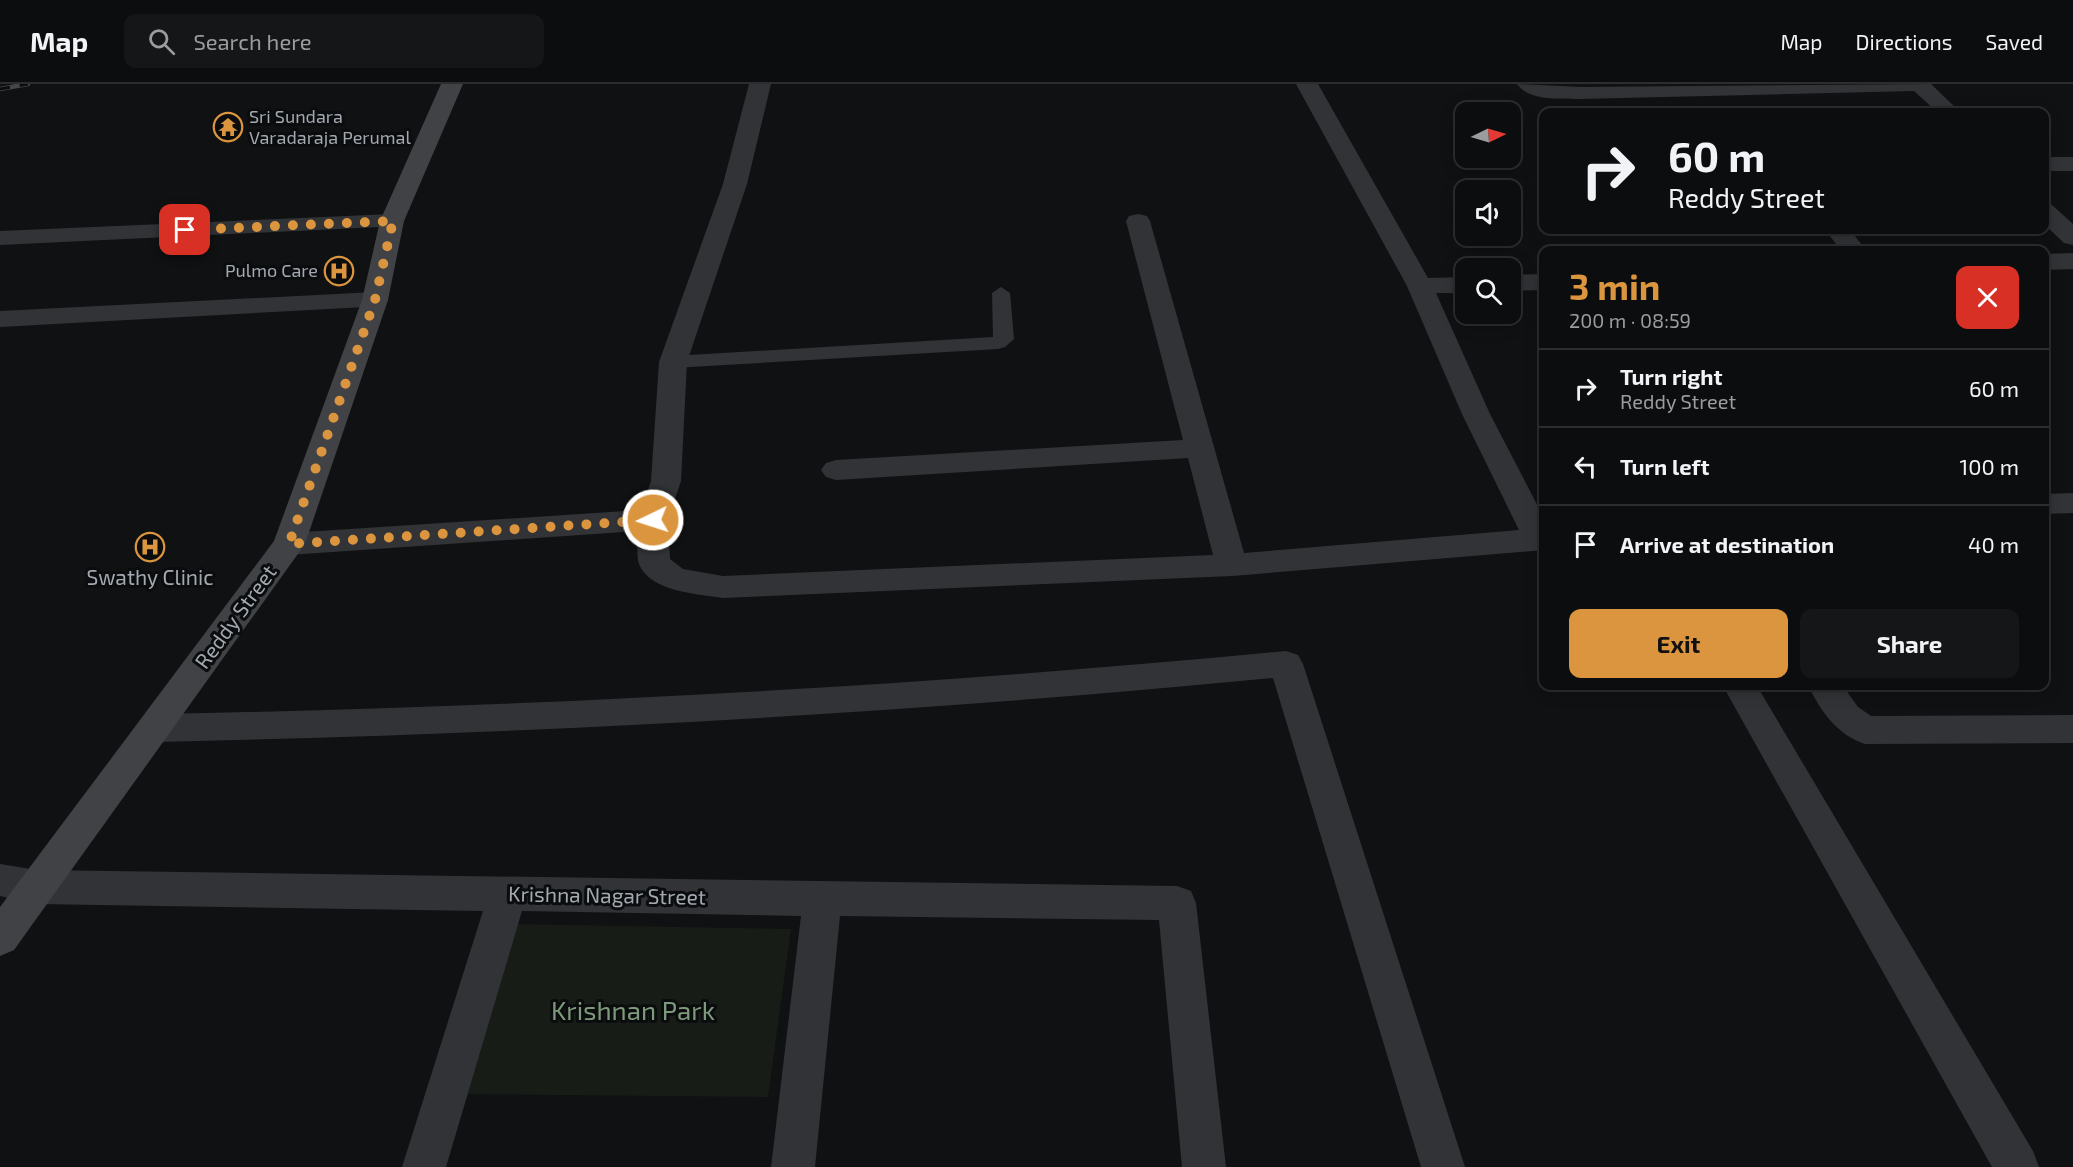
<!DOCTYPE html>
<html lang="en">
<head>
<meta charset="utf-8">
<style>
  :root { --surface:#0c0d0e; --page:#151617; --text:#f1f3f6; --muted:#9a9c9e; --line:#2c2d2e; --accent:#db953f }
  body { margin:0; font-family:"Exo 2",sans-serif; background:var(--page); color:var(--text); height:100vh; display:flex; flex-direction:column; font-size:22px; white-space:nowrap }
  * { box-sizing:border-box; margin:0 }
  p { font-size:20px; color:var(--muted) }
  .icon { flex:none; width:33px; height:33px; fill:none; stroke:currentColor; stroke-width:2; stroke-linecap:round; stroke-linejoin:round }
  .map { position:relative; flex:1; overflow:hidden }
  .drawer { position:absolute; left:1539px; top:162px; width:510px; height:444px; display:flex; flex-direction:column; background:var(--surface); border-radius:12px; box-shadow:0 3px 15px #0003,0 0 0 2px var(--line) }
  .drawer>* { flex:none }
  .top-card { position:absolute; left:1539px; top:24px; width:510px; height:126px; border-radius:12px; box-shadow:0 3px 15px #0003,0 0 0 2px var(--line); background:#0c0d0e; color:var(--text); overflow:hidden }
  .needle { width:39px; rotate:85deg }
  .controls { position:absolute; left:1455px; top:18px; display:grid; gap:12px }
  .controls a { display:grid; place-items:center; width:66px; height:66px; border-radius:12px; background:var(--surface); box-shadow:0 3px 15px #0003,0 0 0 2px var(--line); font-size:30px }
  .pin { position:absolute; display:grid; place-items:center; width:51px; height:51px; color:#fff; margin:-26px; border-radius:12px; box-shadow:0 3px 9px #0006 }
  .me { position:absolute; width:66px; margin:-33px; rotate:266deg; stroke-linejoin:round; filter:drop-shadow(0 0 4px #0008) }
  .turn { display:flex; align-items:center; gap:21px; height:126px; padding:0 30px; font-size:27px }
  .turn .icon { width:78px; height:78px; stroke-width:2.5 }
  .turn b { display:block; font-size:42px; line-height:51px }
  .round { display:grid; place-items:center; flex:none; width:63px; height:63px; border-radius:12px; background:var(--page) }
  .headline { display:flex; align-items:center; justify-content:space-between; height:102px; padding:0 30px }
  h1 { font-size:36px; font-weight:700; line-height:45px; color:var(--accent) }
  .action { display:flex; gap:12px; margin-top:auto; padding:12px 30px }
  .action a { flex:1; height:69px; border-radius:12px; background:var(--accent); color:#111; font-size:24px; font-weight:700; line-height:69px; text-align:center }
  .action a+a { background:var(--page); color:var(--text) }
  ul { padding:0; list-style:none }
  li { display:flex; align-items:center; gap:18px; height:78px; padding:0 30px; border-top:2px solid var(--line) }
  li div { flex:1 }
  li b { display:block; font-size:22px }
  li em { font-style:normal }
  header { display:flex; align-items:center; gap:36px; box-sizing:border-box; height:84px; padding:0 30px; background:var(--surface); border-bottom:2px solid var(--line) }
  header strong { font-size:28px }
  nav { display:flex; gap:33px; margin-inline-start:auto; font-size:21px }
  .search { width:420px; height:54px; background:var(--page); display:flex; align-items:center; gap:15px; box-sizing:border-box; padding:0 21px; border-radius:12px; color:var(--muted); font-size:22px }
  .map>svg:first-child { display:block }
</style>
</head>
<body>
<header>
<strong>Map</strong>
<div class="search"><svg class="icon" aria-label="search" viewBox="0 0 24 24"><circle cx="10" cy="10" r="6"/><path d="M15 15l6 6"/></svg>Search here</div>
<nav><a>Map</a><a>Directions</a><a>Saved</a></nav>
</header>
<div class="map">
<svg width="2073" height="1083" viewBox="0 0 2073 1083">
  <rect width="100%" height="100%" fill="#101112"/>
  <path fill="#171c17" d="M513,840l278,5 -23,168 -306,-3z"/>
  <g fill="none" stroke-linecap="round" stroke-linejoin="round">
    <path fill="#323336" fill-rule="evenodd" d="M1001,203l9,6 4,46 -9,8 -7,2 -325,19 -7,-2 -3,-4 3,-4 7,-2 320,-19 -1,-44z"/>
    <g fill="#323336" fill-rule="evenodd">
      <path d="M749,0h22l-24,100 -60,178 -6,119 -13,39 2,39 13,10 40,7 490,-21 -25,-97 -352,22 -10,-3 -5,-7 5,-7 10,-3 347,-20 -57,-219 3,-5 9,-2 9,2 3,5 94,332 275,-23 -57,-116 -55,-128 -111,-202h22l110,194 38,-1v16h-30l54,121 54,104v32l-312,26 -509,22c-25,-4 -73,-6 -84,-34 -3,-9 -1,-23 -1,-33l-349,24 -11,-3 -5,-8 5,-8 11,-3 352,-23 10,-29 8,-119 64,-178z"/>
      <path d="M1517,0l64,3 350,-3 29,28h-23l-23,-21 -333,8c-19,-1 -51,3 -64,-15z"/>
      <rect x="2044" y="73" width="29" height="14"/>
      <path d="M2044,119l8,2 21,19v21l-9,-2 -20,-19z"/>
      <path d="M392,130l9,2 3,5 -3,5 -401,19v-14z"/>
      <path d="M1825,146h25l16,20h-25z"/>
      <path d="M2073,169v16l-29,1v-16z"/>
      <path d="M1544,190v16l-34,1v-16z"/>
      <path d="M375,208l9,2 4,6 -4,6 -384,21v-16z"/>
      <path d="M2073,409v20l-29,1v-20z"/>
      <path d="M1286,567l12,4 5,9 162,503h-44l-148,-489c-372,36 -744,56 -1117,64l-12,-4 -6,-10 6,-10 12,-4c378,-7 754,-27 1130,-63z"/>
      <path d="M1723,602h34l276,465 6,16h-47z"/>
      <path d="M1808,602h35l15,21 13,9 202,-1v28l-208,1c-29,-10 -43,-32 -57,-58z"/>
      <path d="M0,780l37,6 1140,16 14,5 5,12 30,264h-44l-23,-247 -319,-4 -25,251h-44l30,-251 -279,-5 -76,256h-44l81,-256 -446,-7 -37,-8z"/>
    </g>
    <path fill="#404246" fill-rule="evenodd" d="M441,0h22l-59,137 -16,79 -83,244 -291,406 -14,6v-49l274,-366 88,-241 18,-79z"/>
    <g stroke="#45474b" stroke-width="4.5">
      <path id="rail" d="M0,5l28,-5"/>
    </g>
    <use href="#rail" stroke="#0b0c0d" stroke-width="3" stroke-dasharray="10" stroke-linecap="butt"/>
  </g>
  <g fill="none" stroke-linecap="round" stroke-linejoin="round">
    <path stroke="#db953f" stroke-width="10" stroke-dasharray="0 18" d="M185,146l208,-9 -18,79 -86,244 364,-24"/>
  </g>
  <defs>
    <g id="temple-ring" transform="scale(1.5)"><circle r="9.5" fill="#0b0c0d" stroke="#db953f" stroke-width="1.5"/><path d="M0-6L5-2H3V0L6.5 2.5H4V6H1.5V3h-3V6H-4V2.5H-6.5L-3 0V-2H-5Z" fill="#db953f"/></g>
    <g id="hospital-ring" transform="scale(1.5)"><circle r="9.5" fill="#0b0c0d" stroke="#db953f" stroke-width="1.5"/><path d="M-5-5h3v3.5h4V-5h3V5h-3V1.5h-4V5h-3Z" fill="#db953f"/></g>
  </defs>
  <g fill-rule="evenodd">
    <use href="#temple-ring" x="228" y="43"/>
    <use href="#hospital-ring" x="339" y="187"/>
    <use href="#hospital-ring" x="150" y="463"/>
  </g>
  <g text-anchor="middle" stroke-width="6" stroke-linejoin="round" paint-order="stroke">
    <g font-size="18" fill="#a3a9b1" stroke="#0b0c0d" text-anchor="start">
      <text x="249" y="39">Sri Sundara<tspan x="249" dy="21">Varadaraja Perumal</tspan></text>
      <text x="318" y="193" text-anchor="end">Pulmo Care</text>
    </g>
    <g font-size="21" fill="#a3a9b1" stroke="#0b0c0d">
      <text x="150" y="501">Swathy Clinic</text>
    </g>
    <g font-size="21" fill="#a3a9b1" stroke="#0b0c0d">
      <text transform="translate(236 533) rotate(-54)" y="7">Reddy Street</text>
      <text transform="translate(607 812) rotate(1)" y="7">Krishna Nagar Street</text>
    </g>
    <g font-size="26" fill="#7e9a7c" stroke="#0b0c0d">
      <text x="633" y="936">Krishnan Park</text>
    </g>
  </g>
</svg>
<div class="controls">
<a><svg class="needle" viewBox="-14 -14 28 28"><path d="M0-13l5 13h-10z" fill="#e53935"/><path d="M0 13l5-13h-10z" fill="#9a9c9e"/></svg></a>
<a><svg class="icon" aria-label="sound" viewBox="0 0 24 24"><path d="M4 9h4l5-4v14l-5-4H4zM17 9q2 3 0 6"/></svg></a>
<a><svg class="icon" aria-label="search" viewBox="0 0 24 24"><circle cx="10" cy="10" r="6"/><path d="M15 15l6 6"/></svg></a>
</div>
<div class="pin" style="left:185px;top:146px;background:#d93025"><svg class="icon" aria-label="arrive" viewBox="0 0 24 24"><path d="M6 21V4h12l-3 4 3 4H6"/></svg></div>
<svg class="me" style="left:653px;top:436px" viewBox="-20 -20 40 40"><circle r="17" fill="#db953f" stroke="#fff" stroke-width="3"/><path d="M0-11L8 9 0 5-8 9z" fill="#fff"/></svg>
<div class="top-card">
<div class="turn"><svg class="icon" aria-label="right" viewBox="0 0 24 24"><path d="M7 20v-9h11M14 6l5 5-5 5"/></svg><div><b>60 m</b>Reddy Street</div></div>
</div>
<section class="drawer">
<div class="headline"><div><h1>3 min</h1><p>200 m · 08:59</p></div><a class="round" style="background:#d93025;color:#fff"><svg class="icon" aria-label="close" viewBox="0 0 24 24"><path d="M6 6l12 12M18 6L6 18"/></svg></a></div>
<ul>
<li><svg class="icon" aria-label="right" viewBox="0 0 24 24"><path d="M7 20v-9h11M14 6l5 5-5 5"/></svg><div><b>Turn right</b><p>Reddy Street</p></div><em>60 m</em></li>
<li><svg class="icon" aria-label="left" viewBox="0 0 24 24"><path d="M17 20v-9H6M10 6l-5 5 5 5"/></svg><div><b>Turn left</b></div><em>100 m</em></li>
<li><svg class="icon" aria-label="arrive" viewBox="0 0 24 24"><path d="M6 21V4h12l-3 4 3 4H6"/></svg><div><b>Arrive at destination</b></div><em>40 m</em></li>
</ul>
<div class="action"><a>Exit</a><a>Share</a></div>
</section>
</div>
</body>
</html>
